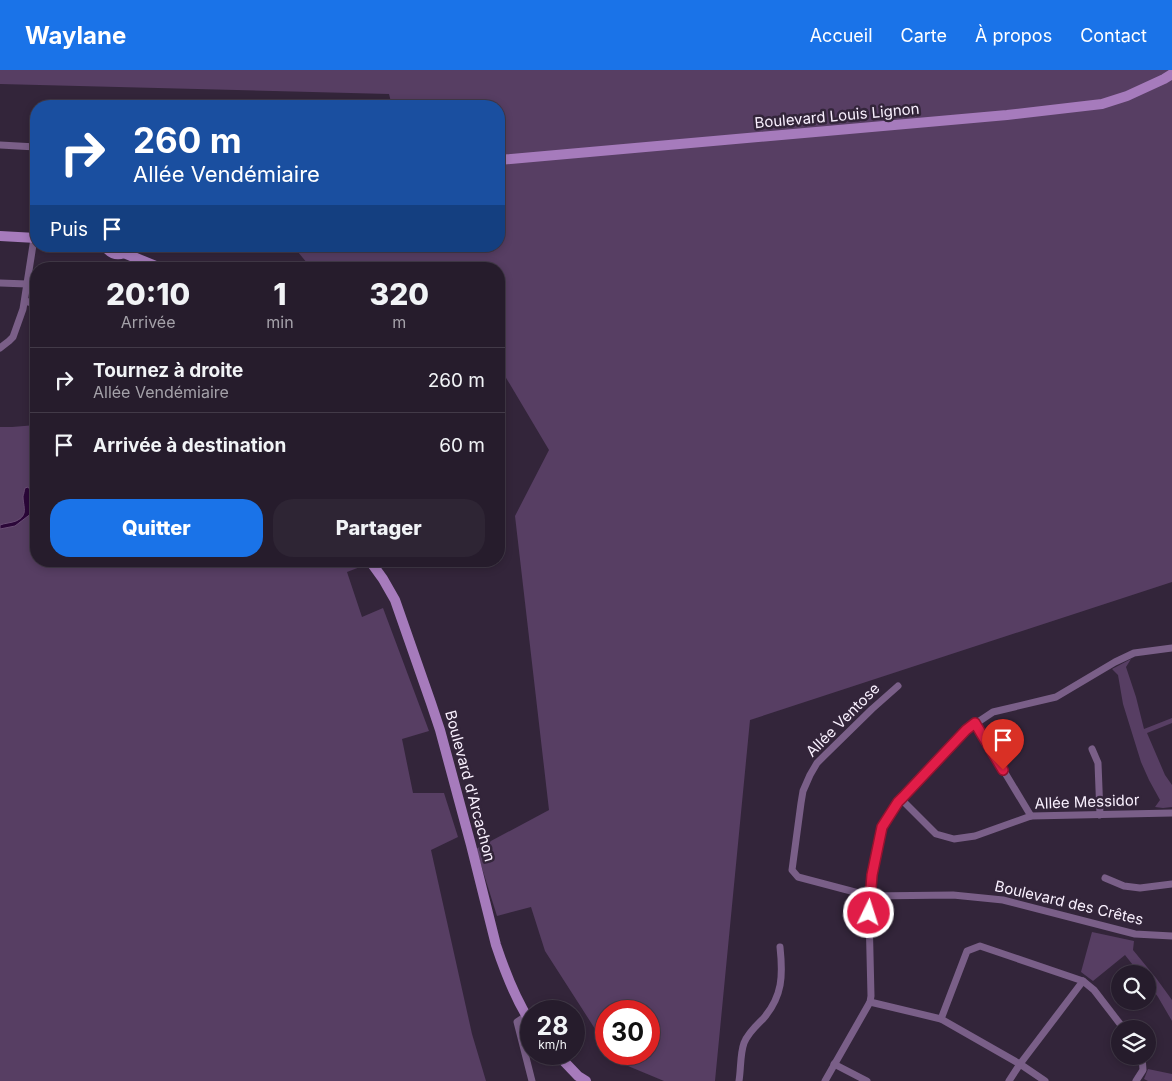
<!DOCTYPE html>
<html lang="fr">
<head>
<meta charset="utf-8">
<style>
  :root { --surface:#261c2c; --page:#2e2534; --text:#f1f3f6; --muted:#a4a1a9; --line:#423a48; --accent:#1a73e8 }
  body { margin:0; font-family:Inter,sans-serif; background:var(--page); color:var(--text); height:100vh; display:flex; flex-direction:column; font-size:19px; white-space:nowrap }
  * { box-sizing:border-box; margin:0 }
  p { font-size:16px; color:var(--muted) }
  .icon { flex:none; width:28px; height:28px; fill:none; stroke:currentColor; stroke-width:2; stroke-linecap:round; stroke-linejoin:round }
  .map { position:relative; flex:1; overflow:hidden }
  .side { position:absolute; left:30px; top:192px; width:475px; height:305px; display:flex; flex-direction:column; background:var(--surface); border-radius:20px; box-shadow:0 2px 8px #0003,0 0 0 1px var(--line) }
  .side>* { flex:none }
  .top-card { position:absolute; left:30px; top:30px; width:475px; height:152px; border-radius:20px; box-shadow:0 2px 8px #0003,0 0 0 1px var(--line); background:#1a4fa0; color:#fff; overflow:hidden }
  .buttons { position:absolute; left:1111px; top:895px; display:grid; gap:10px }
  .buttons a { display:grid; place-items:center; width:45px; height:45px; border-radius:50%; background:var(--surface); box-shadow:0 2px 8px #0003,0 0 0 1px var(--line); font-size:25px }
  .speed { position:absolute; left:520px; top:930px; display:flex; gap:10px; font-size:25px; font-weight:700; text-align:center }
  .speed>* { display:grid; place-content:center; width:65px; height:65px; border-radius:50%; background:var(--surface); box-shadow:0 2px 8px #0003,0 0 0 1px var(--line); line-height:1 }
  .speed small { font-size:12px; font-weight:400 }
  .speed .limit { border:8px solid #d22; background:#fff; color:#111 }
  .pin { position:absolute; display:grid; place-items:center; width:42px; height:42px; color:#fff; margin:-51px -21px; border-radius:50% 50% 50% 0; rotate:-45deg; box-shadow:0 0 5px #0007 }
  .pin .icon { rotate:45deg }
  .me { position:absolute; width:55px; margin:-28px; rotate:4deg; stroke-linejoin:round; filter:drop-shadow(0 0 4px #0008) }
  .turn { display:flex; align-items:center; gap:18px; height:105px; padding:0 20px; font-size:22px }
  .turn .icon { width:65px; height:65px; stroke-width:2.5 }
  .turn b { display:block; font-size:35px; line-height:42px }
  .then { display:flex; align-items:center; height:48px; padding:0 20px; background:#0003; gap:10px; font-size:19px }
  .eta { display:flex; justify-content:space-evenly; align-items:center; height:85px; text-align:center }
  .eta b { font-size:30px; font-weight:800; line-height:35px }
  .button { display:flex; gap:10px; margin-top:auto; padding:10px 20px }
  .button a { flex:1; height:58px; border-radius:20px; background:var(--accent); color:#fff; font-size:20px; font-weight:800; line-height:58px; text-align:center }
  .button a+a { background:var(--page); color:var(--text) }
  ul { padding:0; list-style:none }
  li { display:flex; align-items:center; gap:15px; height:65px; padding:0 20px; border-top:1px solid var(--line) }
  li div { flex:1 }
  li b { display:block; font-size:19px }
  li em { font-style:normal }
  header { display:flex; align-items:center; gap:30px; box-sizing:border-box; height:70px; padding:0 25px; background:var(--accent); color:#fff }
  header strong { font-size:24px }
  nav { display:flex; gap:28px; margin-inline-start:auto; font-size:18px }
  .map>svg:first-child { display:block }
</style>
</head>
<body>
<header>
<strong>Waylane</strong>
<nav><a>Accueil</a><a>Carte</a><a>À propos</a><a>Contact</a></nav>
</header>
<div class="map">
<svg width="1172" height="1011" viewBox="0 0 1172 1011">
  <rect width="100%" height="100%" fill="#33253a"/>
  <g fill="#573e63">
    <path d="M0,0h1172v512l-422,138 -35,361h-51l-48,-20 -5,-7h38v-43h-43v35l-61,-95 -14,-44 -34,9 -21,-67 73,-39 -34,-294 34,-66 -50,-84v-97h-187l-19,-23h206v-140h-107l-3,-12 -389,-10z"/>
    <path d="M36,355v136h320l4,6 -13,5 15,45 21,-9 46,123 -27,8 11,54h31l14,44 -27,13 41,184 14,47h-486v-654h12z"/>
    <path d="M1131,589l-5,8 10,30 8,32 28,-11v5l-25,10 18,42 7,10v22l-9,1 -8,-1 5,-7 -11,-20 -8,-18 -18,-58 -5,-29 -6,-6z"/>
    <path d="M1092,862l42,9 -1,9 23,28 16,22v21l-14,-24 -10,-14v-9h-8l-15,-19 -32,26 -12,-9z"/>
    <path d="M1148,999l24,5v7h-24l-4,-2z"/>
  </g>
  <path fill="#2b0739" stroke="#694d74" d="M28,417c3,3 3,6 4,10 2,7 4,7 4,15l-4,1 -17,13 -15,3v-4c5,-2 11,-2 16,-4 13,-6 7,-14 7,-25 1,-2 1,-5 2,-8z"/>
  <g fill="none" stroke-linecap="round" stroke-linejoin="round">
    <g stroke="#7a5f88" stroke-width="7">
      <path d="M0,75l36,2"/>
      <path d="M0,213l27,1"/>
      <path d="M25,231l11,3"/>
      <path d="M0,278l9,-7 4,-4 10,-28 12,-77"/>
      <path d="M898,616l-26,23 -47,46 -8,8 -7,12 -7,16 -2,12 -9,67 6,7 72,19 83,-1 50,5 132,34 37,2"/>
      <path d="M975,653l56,93"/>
      <path d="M1092,679l6,14 2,52"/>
      <path d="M901,729l35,35 18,5 21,-3 56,-20 141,-3"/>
      <path d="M1105,808l19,8 16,2 32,-4"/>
      <path d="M870,932l71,17 79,45 25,17"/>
      <path d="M526,946l-9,6 15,59"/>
      <path d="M941,949l26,-68 13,-5 103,35 11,9 30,39"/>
      <path d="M834,994l33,17"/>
      <path d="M739,1011c2,-12 1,-27 5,-38 4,-10 12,-17 19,-24 20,-23 20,-44 17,-72"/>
      <path d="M825,1011l45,-79 1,-6 -2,-83 3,-38 10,-48 19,-28 65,-69 27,-18 63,-15 59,-35 19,-9 38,-5"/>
      <path d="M1009,1011l11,-17 63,-83"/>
      <path d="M1136,1011l7,-11 -1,-14"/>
    </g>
    <g stroke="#a67bbc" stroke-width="10">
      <path d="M499,90l508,-45 95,-11 25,-8 37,-17 8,-5"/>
      <path d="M0,166l36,2"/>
      <path d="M105,176c7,11 19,11 26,0"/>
      <path d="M124,183l39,16"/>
      <path d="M370,491l13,18 12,21 36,103 9,27 31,115 25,100c9,27 19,54 35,78"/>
      <path d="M557,984l21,22 8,5"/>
    </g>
  </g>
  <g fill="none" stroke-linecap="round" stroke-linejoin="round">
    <g stroke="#92132f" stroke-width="12">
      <path id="route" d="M869,843l3,-38 10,-48 16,-25 5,-5 63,-67 9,-7 28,47"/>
    </g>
    <use href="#route" stroke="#e11d48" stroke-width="9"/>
  </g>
  <g text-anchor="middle" stroke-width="5" stroke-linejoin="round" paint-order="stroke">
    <g font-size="15" fill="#f9f0fe" stroke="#33253a">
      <text transform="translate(837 46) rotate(-5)" y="5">Boulevard Louis Lignon</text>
      <text transform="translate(843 650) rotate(-45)" y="5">Allée Ventose</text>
      <text transform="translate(470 716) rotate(75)" y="5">Boulevard d'Arcachon</text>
      <text transform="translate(1087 732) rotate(-2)" y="5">Allée Messidor</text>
      <text transform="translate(1069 833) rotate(13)" y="5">Boulevard des Crêtes</text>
    </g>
  </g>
</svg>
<div class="buttons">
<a><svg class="icon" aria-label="search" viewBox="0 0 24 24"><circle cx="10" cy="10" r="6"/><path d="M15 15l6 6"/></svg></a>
<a><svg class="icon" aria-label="layers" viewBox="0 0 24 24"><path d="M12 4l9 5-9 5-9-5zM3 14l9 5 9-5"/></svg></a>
</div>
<div class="speed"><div>28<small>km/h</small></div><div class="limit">30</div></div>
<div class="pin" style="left:1003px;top:700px;background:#d93025"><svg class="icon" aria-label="arrive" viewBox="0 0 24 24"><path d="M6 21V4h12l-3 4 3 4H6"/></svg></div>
<svg class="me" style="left:869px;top:843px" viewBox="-20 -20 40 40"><circle r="17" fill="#e11d48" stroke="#fff" stroke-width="3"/><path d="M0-11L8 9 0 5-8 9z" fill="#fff"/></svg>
<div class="top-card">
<div class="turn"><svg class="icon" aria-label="right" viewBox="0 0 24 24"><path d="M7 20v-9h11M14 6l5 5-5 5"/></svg><div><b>260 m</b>Allée Vendémiaire</div></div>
<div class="then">Puis<svg class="icon" aria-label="arrive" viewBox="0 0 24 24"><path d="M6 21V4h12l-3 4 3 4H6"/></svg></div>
</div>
<section class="side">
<div class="eta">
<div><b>20:10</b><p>Arrivée</p></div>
<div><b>1</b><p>min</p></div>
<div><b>320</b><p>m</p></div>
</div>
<ul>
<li><svg class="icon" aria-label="right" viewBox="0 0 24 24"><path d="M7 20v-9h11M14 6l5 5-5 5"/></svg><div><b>Tournez à droite</b><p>Allée Vendémiaire</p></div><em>260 m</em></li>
<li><svg class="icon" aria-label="arrive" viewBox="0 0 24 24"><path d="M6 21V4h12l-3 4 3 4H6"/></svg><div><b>Arrivée à destination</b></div><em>60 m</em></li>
</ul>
<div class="button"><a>Quitter</a><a>Partager</a></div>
</section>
</div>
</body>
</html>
